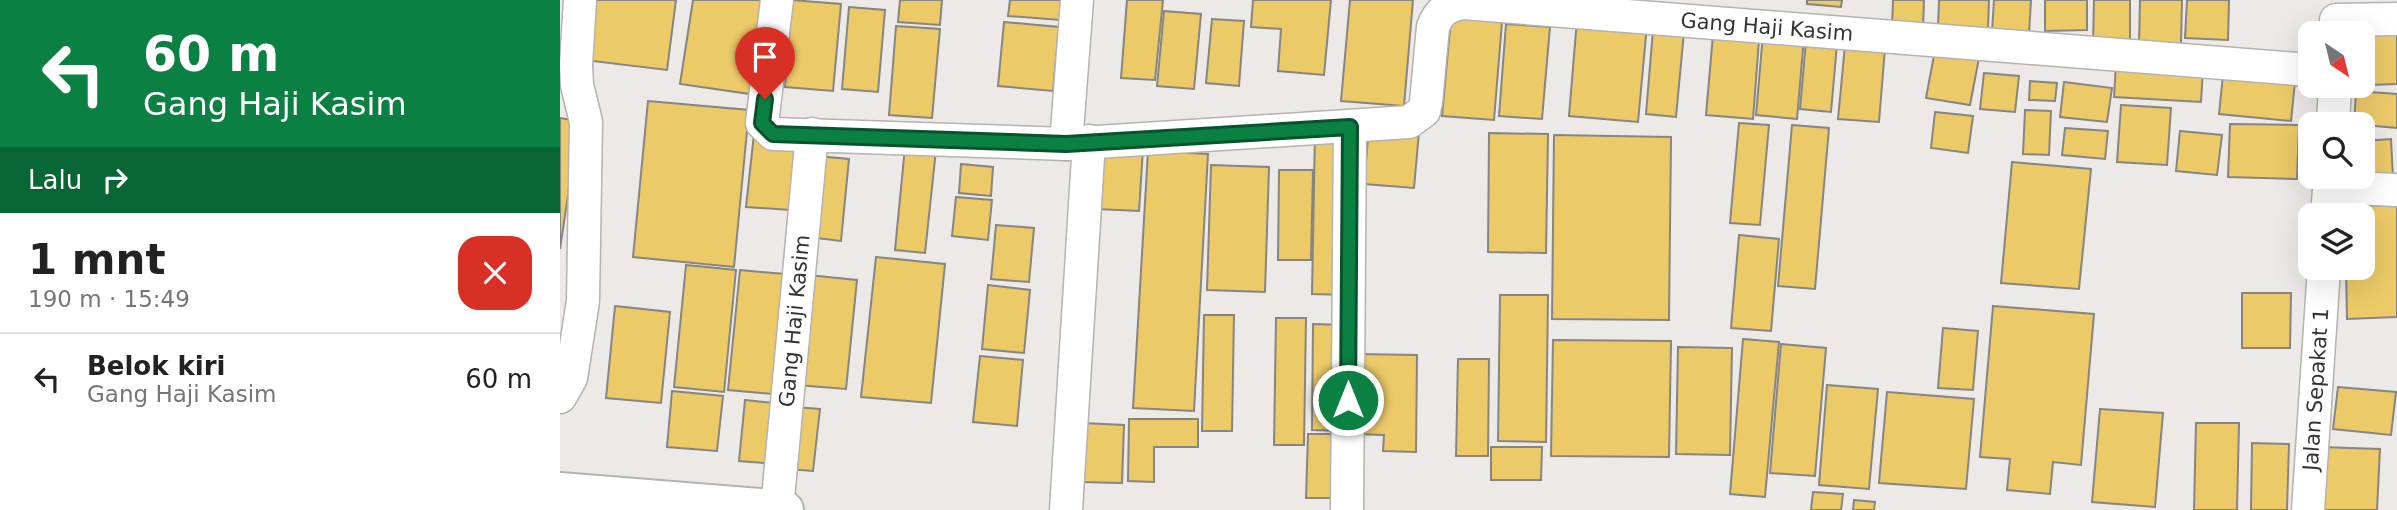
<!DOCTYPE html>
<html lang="id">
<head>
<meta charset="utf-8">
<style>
  :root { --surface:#fff; --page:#f2f2f2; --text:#222; --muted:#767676; --line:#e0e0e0 }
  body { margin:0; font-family:"DejaVu Sans",sans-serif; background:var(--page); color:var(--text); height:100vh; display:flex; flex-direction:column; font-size:26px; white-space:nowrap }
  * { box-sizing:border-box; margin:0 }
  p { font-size:23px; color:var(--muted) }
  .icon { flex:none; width:38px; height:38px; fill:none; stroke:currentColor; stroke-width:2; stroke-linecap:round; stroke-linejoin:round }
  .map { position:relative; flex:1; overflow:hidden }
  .side { display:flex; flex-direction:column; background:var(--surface); width:560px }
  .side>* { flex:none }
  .top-card { background:#0b8043; color:#fff; overflow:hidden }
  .needle { width:46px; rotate:145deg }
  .tools { position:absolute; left:1738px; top:21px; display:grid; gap:14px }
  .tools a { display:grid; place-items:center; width:77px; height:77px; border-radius:14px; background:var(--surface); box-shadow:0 7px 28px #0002; font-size:35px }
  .pin { position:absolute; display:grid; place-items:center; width:60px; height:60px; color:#fff; margin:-72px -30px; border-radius:50% 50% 50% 0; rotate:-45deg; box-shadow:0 0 7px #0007 }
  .pin .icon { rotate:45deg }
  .me { position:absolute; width:77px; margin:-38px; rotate:0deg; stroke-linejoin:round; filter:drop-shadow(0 0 5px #0008) }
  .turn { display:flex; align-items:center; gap:24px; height:147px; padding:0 28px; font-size:32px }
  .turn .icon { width:91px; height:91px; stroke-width:2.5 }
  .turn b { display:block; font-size:49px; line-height:60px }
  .then { display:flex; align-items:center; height:66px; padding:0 28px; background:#0003; gap:14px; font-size:26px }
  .round { display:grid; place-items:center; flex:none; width:74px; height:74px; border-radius:21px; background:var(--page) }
  .summary { display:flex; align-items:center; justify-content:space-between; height:119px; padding:0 28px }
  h1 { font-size:42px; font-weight:800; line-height:52px }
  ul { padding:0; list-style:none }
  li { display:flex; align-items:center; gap:21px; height:91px; padding:0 28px; border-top:2px solid var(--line) }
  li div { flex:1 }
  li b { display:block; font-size:26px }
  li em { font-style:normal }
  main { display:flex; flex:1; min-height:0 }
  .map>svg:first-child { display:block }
</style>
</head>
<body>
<main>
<section class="side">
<div class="top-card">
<div class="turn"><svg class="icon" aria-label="left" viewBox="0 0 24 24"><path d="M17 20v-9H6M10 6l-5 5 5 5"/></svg><div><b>60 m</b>Gang Haji Kasim</div></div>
<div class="then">Lalu<svg class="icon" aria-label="right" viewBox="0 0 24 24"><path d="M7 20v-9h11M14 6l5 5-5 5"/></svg></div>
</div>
<div class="summary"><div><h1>1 mnt</h1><p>190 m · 15:49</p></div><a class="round" style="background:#d93025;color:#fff"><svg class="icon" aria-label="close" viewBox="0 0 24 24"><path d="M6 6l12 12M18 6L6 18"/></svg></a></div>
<ul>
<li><svg class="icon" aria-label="left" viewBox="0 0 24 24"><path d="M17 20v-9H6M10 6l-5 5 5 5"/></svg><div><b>Belok kiri</b><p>Gang Haji Kasim</p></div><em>60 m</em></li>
</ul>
</section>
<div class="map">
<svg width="1837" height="510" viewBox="0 0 1837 510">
  <rect width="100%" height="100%" fill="#ede9e7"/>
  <g fill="#ecca68" stroke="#868581" stroke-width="2">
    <path d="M31,0h85l-9,70 -83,-10z"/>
    <path d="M133,0h71l-14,94 -70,-10z"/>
    <path d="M232,0l49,4 -8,87 -48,-4z"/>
    <path d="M340,0h42l-2,25 -42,-3z"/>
    <path d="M450,0h52l-2,20 -52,-4z"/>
    <path d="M567,0h36l-8,80 -34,-2z"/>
    <path d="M693,0h78l-7,75 -46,-4 3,-42 -30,-2z"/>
    <path d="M790,0h63l-9,106 -63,-5z"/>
    <path d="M1247,0h35l-1,7 -34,-3z"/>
    <path d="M1333,0h31l-1,28 -31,-1z"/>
    <path d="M1379,0h50l-1,29 -50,-1z"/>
    <path d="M1434,0h37l-2,34 -37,-2z"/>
    <path d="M1485,0h42v30l-42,1z"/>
    <path d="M1534,0h36v44h-37z"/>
    <path d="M1580,0h42l-1,46h-42z"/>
    <path d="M1627,0h42l-1,40 -43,-2z"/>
    <path d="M289,7l36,3 -7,82 -36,-3z"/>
    <path d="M604,11l37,3 -7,75 -37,-3z"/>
    <path d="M891,18l51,4 -8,98 -52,-4z"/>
    <path d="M1094,18l31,3 -9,96 -30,-3z"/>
    <path d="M652,19l32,2 -5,65 -33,-3z"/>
    <path d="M1017,19l70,6 -9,97 -69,-6z"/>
    <path d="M444,22l55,5 -6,64 -55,-5z"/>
    <path d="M1154,23l46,4 -7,92 -47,-4z"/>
    <path d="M946,24l44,3 -8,92 -43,-3z"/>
    <path d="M336,26l44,3 -8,89 -43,-3z"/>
    <path d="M1837,28v56l-28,1 -2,-55z"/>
    <path d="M1203,34l41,3 -7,82 -41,-4z"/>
    <path d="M1246,41l31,3 -6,68 -31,-3z"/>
    <path d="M1285,45l40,3 -6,74 -41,-3z"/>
    <path d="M1375,50l44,8 -9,47 -44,-7z"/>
    <path d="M1556,63l87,6 -2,33 -87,-5z"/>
    <path d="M1424,73l35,3 -4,36 -35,-3z"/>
    <path d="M1663,75l72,7 -4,39 -72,-7z"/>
    <path d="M1470,81l27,2 -2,18 -26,-1z"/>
    <path d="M1504,82l48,6 -5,34 -47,-5z"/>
    <path d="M1796,91l41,3v34l-43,-4z"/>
    <path d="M88,101l101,9 -15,157 -101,-10z"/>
    <path d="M1561,105l50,3 -4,57 -50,-3z"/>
    <path d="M1465,110l26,1 -2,44 -26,-1z"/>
    <path d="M1375,112l38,4 -5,37 -37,-5z"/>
    <path d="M0,118l19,3 -19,128z"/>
    <path d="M1179,123l30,2 -9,100 -30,-2z"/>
    <path d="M1670,124l69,1 -2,54 -69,-2z"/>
    <path d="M1232,125l37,3 -14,161 -37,-3z"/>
    <path d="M809,128l50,4 -5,56 -50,-4z"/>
    <path d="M1505,128l43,3 -3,28 -43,-4z"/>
    <path d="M755,131l34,1 -3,163 -34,-1z"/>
    <path d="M1620,131l42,4 -5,40 -41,-4z"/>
    <path d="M929,133l59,1 -2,119 -58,-1z"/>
    <path d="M194,134l44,2 6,75 -58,-4z"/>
    <path d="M994,135l117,2 -2,183 -117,-1z"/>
    <path d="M1831,139l2,39 -31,-1v-36z"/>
    <path d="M540,146l43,3 -4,62 -42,-2z"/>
    <path d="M345,147l31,3 -11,103 -30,-3z"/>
    <path d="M588,151l60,3 -14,257 -61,-3z"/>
    <path d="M256,156l33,3 -8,82 -33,-4z"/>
    <path d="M1452,162l79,7 -12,120 -78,-6z"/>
    <path d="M401,164l32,3 -2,29 -32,-3z"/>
    <path d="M651,165l58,2 -4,125 -58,-2z"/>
    <path d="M719,170h34l-2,90h-33z"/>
    <path d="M396,197l36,3 -4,40 -36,-4z"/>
    <path d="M1837,205v112l-50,2 -1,-51h16v-53h-17v-9z"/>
    <path d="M436,225l38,3 -5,54 -38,-3z"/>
    <path d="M1179,235l40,4 -8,92 -40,-3z"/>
    <path d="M316,257l69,7 -14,139 -70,-6z"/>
    <path d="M126,265l50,5 -12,122 -50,-5z"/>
    <path d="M180,270l56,5 -12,120 -56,-5z"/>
    <path d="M248,275l49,5 -11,109 -49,-4z"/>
    <path d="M428,285l42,5 -6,63 -42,-4z"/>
    <path d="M1682,293h49l-1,55h-48z"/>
    <path d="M940,295h48l-2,147 -48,-1z"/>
    <path d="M55,306l55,6 -9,91 -55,-5z"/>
    <path d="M1433,306l101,8 -13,151 -28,-3 -3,32 -43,-4 3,-31 -30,-2z"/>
    <path d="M644,315h30l-2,116h-30z"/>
    <path d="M716,318h30l-2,127h-30z"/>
    <path d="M753,324l34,1 -2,106 -33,-1z"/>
    <path d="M1383,328l35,3 -5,59 -35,-2z"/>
    <path d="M1183,339l36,3 -14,155 -35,-3z"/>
    <path d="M993,340l118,1 -2,116 -118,-1z"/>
    <path d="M1221,344l45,4 -11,128 -45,-3z"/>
    <path d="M1118,347l54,1 -2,107 -54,-1z"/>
    <path d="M796,354l61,1 -1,97 -33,-1 1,-16 -29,-1z"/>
    <path d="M420,356l43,4 -6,66 -44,-4z"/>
    <path d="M898,359h31l-1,97h-32z"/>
    <path d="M1267,385l51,4 -9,100 -50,-4z"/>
    <path d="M1778,387l58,5 -5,43 -58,-6z"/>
    <path d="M112,391l51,5 -6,55 -50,-4z"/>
    <path d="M1327,392l87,7 -8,90 -87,-6z"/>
    <path d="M185,400l38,4 -5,60 -39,-3z"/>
    <path d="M234,407l26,2 -7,62 -25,-2z"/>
    <path d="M1540,409l63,4 -8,94 -63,-5z"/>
    <path d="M569,419h69v28h-44v35l-26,-1z"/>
    <path d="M523,423l41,2 -2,58 -41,-1z"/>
    <path d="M1636,423h43l-2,87h-43z"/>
    <path d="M748,434h36l-1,64h-37z"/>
    <path d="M1692,443l37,1 -2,66h-36z"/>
    <path d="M931,447h51l-1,33h-50z"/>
    <path d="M1760,447l60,2 -3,61h-59z"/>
    <path d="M1253,492l30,2 -2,16h-30z"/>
    <path d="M1294,500l21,2 -1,8h-21z"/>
  </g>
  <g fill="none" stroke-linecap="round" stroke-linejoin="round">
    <g stroke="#b5b2af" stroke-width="35">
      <g id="minor">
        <path id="s1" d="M217,0l-15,123 11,11 293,10 343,-22 15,-11 2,-9 7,-75c6,-16 14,-21 30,-24l847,67"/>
        <path d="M1776,20l61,-1"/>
        <path d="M1773,124l2,-38"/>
        <path d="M506,144l11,-144"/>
        <path d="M1769,187l68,3"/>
        <path d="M1767,215l3,-38"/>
        <path d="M0,397l11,-19 12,-77 3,-179 -9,-37 -1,-20 4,-65"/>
        <path id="s2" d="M217,509l35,-375"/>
        <path d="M506,510l23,-369"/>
        <path d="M787,510l3,-383"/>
        <path id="s3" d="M1748,510l16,-242"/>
      </g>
    </g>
    <g stroke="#b5b2af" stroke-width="42">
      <path id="secondary" d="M0,492l224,18"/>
    </g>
    <use href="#minor" stroke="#fff" stroke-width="32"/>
    <use href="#secondary" stroke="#fff" stroke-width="38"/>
  </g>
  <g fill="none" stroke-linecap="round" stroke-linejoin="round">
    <g stroke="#07532c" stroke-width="18">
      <path id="route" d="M205,99l-3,24 11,11 293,10 284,-17 -2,273"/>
    </g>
    <use href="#route" stroke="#0b8043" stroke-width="12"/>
  </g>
  <g text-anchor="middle" stroke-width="7" stroke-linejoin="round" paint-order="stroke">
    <g font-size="21" fill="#353433" stroke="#fff">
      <text dy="7" stroke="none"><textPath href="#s1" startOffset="1225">Gang Haji Kasim</textPath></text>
      <text dy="7" stroke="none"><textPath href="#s2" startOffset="189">Gang Haji Kasim</textPath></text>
      <text dy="7" stroke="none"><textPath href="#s3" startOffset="121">Jalan Sepakat 1</textPath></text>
    </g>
  </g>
</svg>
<div class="tools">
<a><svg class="needle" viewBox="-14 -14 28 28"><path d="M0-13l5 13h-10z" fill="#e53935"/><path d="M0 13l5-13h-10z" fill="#767676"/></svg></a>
<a><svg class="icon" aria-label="search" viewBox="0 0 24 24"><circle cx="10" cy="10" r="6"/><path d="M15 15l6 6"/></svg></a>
<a><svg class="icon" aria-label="layers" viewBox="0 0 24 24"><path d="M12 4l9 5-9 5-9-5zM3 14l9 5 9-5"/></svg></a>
</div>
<div class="pin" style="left:205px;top:99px;background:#d93025"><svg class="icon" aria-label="arrive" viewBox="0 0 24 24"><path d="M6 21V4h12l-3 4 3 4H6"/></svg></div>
<svg class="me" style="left:788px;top:400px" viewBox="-20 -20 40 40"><circle r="17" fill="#0b8043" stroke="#fff" stroke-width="3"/><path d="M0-11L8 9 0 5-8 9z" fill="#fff"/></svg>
</div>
</main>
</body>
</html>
